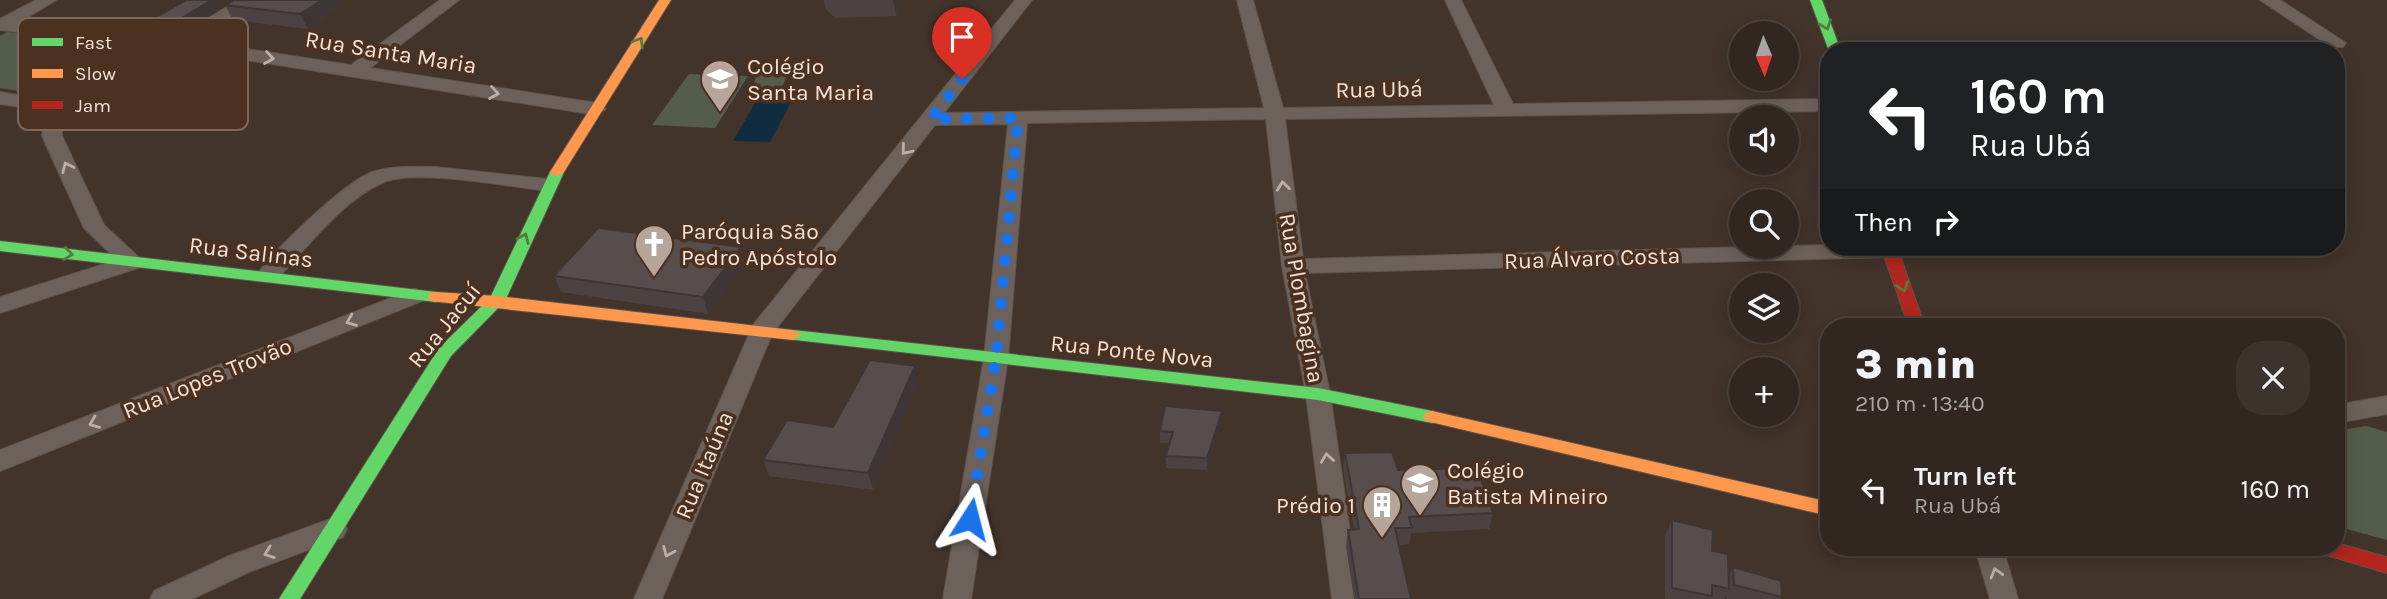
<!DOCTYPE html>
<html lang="en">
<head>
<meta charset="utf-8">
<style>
  :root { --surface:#322720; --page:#3d332d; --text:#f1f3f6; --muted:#a8a5a5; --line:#4d443e }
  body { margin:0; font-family:Karla,sans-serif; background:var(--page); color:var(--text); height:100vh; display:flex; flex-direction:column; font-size:26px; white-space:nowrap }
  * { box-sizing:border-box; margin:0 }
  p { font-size:23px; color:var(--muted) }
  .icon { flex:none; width:38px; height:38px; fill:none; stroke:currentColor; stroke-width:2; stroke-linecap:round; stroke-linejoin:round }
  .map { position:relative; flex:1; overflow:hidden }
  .drawer { position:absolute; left:1820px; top:318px; width:525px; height:238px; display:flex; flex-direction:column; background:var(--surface); border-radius:28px; box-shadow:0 4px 18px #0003,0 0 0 2px var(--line) }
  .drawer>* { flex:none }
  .top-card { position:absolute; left:1820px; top:42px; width:525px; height:214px; border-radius:28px; box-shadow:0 4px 18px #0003,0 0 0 2px var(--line); background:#202124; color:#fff; overflow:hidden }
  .needle { width:46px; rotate:178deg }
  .buttons { position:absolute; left:1729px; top:21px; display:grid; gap:14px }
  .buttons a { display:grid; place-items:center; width:70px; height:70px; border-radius:50%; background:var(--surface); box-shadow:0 4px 18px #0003,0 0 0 2px var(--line); font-size:35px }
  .pin { position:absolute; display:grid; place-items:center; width:60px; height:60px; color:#fff; margin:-72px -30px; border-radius:50% 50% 50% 0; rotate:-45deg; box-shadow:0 0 7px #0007 }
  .pin .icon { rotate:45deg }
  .me { position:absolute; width:77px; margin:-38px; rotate:9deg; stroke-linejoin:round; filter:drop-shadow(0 0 5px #0008) }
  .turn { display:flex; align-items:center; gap:24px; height:147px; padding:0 35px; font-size:32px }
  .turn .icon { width:91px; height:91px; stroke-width:2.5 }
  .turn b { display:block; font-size:49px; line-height:60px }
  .then { display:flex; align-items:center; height:66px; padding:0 35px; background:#0003; gap:14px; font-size:26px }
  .round { display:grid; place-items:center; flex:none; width:74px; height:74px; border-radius:28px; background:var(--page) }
  .overview { display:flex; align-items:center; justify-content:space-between; height:119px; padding:0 35px }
  h1 { font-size:42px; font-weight:800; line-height:52px }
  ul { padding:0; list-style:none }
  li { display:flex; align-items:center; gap:21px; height:105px; padding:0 35px }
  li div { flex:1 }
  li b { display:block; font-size:26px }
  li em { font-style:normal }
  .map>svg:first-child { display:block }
</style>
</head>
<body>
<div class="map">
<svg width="2387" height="599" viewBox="0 0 2387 599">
  <rect width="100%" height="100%" fill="#42342b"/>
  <g fill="#545d4a">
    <path d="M7,32l144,17 -82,50 -69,-11v-52z"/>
    <path d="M761,64h30l-12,32 -30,1z"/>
    <path d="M689,74l59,2 -33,52 -63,-3z"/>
    <path d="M2366,426l21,6v108l-51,-14v-95z"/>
  </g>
  <path fill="#102c41" d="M757,100h35l-22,42 -37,-1z"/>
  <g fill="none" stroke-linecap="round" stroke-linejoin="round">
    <g stroke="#60534b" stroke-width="2">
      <g id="street">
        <path d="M36,0h20l-34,21 154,17 62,-38h20l-63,41 156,24 89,-65h19l-89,68 227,35 9,6 -9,6 -415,-65 -8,2 -8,-4 -166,-18v-11z"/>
        <path d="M1015,0h17l-88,113 320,-5 -27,-108h16l30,108 211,-3 -49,-105h16l52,104 316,-5v12l-544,8 18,140 526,-14 70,2 2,3 -11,7 -585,16 25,121 30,205h-28l-26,-205 -24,-128 -16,-147 -239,4 -19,235 -37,241h-28l41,-241 24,-234 -73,1 -163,209 -110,265h-28l119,-274z"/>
        <path d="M2260,0h20l66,43 -3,4h-12z"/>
        <path d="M135,65l6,1 3,4 -3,4 -66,39 -13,12v11l42,89 40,37 -3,5 -141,46v-16l117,-37 -33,-32 -42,-92 1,-13 10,-11 -53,-8v-12l65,11z"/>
        <path d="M436,167l112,12 10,6 -10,6c-38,-4 -134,-23 -166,-8 -42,19 -75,66 -107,98h-16l-3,-5c16,-25 89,-94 116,-104 20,-7 43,-5 64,-5z"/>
        <path d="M414,289l8,2 3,5 -3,5 -422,170v-21z"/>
        <path d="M2387,396v18l-51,9v-18z"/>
        <path d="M333,518l10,3 4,8 -4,8 -94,35 -57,27h-42l4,-8 75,-35z"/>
        <path d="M1975,548h28l15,51h-28z"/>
      </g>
    </g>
    <g stroke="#60534b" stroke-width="2">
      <g id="fast">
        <path d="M1810,0h12l19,51h-12z"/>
        <path d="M557,168l7,4 -59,129 -54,55 -151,243h-21l160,-251 51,-50 60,-126z"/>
        <path d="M0,241l436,51 8,5 -8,5 -436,-51z"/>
        <path d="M793,330l525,58 114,23 6,2 3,4 -3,4 -6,2 -114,-23 -531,-61 -2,-4z"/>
      </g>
    </g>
    <g stroke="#60534b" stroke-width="2">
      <g id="slow">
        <path d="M659,0h12l-107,172 -7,4 -5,-1 -2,-3z"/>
        <path d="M436,292l61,4 296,34 8,5 -8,5 -363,-39 -2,-4 2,-4z"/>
        <path d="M1432,411l397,91v14l-403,-95 -3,-4 3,-4z"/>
      </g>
    </g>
    <g stroke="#60534b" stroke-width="2">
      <g id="jam">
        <path d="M1881,247h16l28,80h-16z"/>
        <path d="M2336,543l51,14v16l-67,-20 -3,-5h19z"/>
      </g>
    </g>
    <use href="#street" fill="#6c625b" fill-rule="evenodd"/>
    <use href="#fast" fill="#63d668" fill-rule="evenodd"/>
    <use href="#slow" fill="#ff974d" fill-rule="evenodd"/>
    <use href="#jam" fill="#b3261e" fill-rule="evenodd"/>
  </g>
  <g fill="#4c4242">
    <path d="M212,0l6,11 -42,25 48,20 -70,43 -42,-7 -10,-16 67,-38 -20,-2 -6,-11z"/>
    <path d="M824,0h76l-4,16 -61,2 -10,-10z"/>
    <path d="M225,5l116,1 -33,23 -75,-9z"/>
    <path d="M745,263l-37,51 -147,-22 -7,-16z"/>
    <path d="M918,383l-45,107 -104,-14 -6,-16 70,-33z"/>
    <path d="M1222,411v11l-15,48 -41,-2v-12l4,-13h-10v-12z"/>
    <path d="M1345,453l53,17 95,43 -4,16 -78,4 -2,11 -10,1 12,54h-57l-8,-53 2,-16h6l-11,-60z"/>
    <path d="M1672,520l40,31 17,25 4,-9 49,30 -1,2h-55v-3l-1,3h-60v-63z"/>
  </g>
  <g fill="#3e3636">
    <path d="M212,0l6,11 -47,28 -6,-11z"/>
    <path d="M322,0h16l3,6 -33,23 -8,-15z"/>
    <path d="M893,0h7l-4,16z"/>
    <path d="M215,41l9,15 -70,43 -10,-15z"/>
    <path d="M741,247l4,16 -37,51 -5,-17z"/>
    <path d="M915,366l3,17 -45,107 -5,-17z"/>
    <path d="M1222,411v11l-15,48v-12z"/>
  </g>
  <g fill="#584d4d" stroke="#3e3636" stroke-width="2">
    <path d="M186,0h26l-47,28 -22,-3z"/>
    <path d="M234,0h88l-22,14 -75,-9z"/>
    <path d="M598,228l143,19 -38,50 -149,-21z"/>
    <path d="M870,360l45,6 -47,107 -105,-13 24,-40 46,7z"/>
    <path d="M1165,406l57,5 -15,47 -41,-2 7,-24 -13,-1z"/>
    <path d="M1392,452l6,18 79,-2 16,45 -84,4 3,11h-17l16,71h-52l-11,-69 11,-1 -14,-76z"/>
    <path d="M1672,520l41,10 -1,21 16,3 1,35 -17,-4v11l-40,-8z"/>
    <path d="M1733,567l48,14 1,16 -48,-12z"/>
  </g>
  <defs><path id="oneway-chevron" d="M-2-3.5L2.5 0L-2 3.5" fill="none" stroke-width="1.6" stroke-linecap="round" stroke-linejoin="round" transform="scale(1.75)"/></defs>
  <g stroke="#567b41">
    <use href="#oneway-chevron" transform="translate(1826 25) rotate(69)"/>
    <use href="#oneway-chevron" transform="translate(639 42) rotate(-58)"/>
    <use href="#oneway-chevron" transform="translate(524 238) rotate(-66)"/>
    <use href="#oneway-chevron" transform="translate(68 254) rotate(7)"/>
    <use href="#oneway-chevron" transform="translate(1903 287) rotate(71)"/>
  </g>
  <g stroke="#bdafa6">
    <use href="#oneway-chevron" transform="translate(269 58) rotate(9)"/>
    <use href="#oneway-chevron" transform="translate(494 93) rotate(9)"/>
    <use href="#oneway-chevron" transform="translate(906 150) rotate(129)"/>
    <use href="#oneway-chevron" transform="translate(67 167) rotate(-115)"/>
    <use href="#oneway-chevron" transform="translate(1283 186) rotate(-97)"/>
    <use href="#oneway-chevron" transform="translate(351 321) rotate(158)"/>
    <use href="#oneway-chevron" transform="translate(94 423) rotate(158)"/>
    <use href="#oneway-chevron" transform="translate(1327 458) rotate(-98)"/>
    <use href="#oneway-chevron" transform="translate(668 552) rotate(113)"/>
    <use href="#oneway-chevron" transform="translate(269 553) rotate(160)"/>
    <use href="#oneway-chevron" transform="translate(1996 573) rotate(-106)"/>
  </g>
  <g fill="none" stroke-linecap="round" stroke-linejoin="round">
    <path stroke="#1a73e8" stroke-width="12" stroke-dasharray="0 21.6" d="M962,79l-31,40 87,-1 -22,240 -26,161"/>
  </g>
  <defs>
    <g id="school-pin" transform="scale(2.0125)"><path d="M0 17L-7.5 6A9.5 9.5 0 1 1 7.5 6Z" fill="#b5a59b" stroke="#4c3121"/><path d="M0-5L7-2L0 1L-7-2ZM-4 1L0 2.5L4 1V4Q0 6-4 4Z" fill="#fff"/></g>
    <g id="church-pin" transform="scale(2.0125)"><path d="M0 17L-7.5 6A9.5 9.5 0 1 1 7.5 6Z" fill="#b5a59b" stroke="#4c3121"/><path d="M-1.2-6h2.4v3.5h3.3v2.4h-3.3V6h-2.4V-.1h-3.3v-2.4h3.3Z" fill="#fff"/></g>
    <g id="building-pin" transform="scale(2.0125)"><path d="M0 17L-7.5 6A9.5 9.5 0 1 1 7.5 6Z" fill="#b5a59b" stroke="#4c3121"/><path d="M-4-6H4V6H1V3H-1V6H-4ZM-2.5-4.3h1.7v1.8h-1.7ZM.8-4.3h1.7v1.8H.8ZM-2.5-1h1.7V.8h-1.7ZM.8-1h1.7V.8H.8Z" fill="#fff"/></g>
  </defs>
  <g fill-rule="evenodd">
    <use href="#school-pin" x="720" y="79"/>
    <use href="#church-pin" x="654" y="244"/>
    <use href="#school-pin" x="1420" y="483"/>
    <use href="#building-pin" x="1382" y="505"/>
  </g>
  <g text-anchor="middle" stroke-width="7" stroke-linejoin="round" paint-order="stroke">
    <g font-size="23" fill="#f3e2d8" stroke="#4c3121">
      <text transform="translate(391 52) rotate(9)" y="8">Rua Santa Maria</text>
      <text transform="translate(1379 89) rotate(-1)" y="8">Rua Ubá</text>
      <text transform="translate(251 252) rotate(7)" y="8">Rua Salinas</text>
      <text transform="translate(1592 258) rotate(-2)" y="8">Rua Álvaro Costa</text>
      <text transform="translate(1302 298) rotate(80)" y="8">Rua Plombagina</text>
      <text transform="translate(444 325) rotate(-51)" y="8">Rua Jacuí</text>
      <text transform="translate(1132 351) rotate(6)" y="8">Rua Ponte Nova</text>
      <text transform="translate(207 378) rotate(-22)" y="8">Rua Lopes Trovão</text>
      <text transform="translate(704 465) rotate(-67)" y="8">Rua Itaúna</text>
    </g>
    <g font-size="23" fill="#f3e2d8" stroke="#4c3121" text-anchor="start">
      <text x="747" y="74">Colégio<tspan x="747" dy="26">Santa Maria</tspan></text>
      <text x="681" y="239">Paróquia São<tspan x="681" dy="26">Pedro Apóstolo</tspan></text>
      <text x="1447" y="478">Colégio<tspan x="1447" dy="26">Batista Mineiro</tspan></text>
      <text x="1355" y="513" text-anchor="end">Prédio 1</text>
    </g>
  </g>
  <rect x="18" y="18" width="230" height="112" rx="10" fill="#4c3121" stroke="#7e6658" stroke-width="2"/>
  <rect x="32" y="38" width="31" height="8" fill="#63d668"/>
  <rect x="32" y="69" width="31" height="9" fill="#ff974d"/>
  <rect x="32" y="101" width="31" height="8" fill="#b3261e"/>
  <g font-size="19" fill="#f3e2d8">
    <text x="75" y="49">Fast</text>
    <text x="75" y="80">Slow</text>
    <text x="75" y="112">Jam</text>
  </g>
</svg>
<div class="buttons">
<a><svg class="needle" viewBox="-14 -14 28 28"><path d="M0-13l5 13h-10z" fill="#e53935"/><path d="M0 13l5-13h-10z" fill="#a8a5a5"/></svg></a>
<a><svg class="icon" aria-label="sound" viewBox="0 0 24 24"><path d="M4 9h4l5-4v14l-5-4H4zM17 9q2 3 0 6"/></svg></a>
<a><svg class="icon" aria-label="search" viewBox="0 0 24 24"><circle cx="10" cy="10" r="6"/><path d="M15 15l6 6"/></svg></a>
<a><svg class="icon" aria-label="layers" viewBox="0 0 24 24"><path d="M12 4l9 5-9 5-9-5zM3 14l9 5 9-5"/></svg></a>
<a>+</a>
</div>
<div class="pin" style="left:962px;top:79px;background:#d93025"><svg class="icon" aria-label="arrive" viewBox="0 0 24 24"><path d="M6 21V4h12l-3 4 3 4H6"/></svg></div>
<svg class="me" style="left:970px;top:519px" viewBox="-20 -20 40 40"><path d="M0-17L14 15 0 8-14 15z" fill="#1a73e8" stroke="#fff" stroke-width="4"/></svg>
<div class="top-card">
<div class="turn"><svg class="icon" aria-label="left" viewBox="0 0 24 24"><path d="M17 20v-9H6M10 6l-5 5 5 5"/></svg><div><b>160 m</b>Rua Ubá</div></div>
<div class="then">Then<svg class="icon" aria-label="right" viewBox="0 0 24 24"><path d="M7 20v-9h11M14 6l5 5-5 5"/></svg></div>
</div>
<section class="drawer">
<div class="overview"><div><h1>3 min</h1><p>210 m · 13:40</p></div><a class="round"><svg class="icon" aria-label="close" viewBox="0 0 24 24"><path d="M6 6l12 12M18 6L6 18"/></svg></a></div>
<ul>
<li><svg class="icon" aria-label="left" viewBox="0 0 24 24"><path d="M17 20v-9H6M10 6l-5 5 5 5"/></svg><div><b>Turn left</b><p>Rua Ubá</p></div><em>160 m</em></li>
</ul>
</section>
</div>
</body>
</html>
